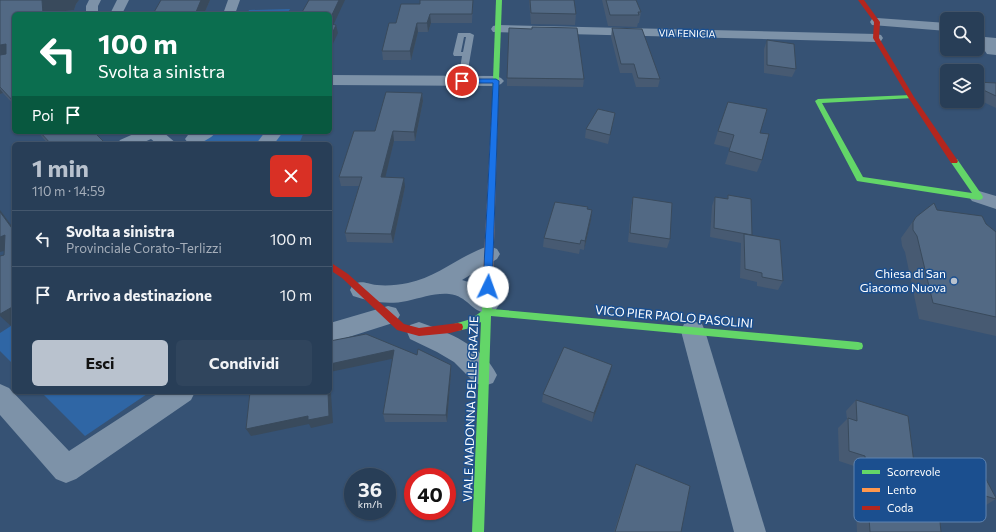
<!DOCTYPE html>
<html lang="it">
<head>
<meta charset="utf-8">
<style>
  :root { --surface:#283e57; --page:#30455d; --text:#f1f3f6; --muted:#a5aeba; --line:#44576d; --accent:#b9c2ce }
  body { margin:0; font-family:Commissioner,sans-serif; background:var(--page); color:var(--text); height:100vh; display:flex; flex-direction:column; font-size:15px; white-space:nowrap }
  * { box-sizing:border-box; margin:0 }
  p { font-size:13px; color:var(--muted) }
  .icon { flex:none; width:22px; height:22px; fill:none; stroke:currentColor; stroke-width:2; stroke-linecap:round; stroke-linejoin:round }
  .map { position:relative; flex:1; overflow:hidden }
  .side { position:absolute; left:12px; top:142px; width:320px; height:252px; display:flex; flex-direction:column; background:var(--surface); border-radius:6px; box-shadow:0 1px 3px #0004,0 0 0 1px var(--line) }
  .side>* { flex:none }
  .top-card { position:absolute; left:12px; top:12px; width:320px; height:122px; border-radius:6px; box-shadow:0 1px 3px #0004,0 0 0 1px var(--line); background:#0b6e4f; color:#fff; overflow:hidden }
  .tools { position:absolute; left:940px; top:12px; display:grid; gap:8px }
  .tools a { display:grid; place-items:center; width:44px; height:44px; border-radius:6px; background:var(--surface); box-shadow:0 1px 3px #0004,0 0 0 1px var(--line); font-size:20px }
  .speed { position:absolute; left:344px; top:468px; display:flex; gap:8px; font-size:20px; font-weight:700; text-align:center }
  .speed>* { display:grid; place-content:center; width:52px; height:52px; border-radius:50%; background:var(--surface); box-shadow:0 1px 3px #0004,0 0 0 1px var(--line); line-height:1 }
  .speed small { font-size:10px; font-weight:400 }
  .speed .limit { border:6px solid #d22; background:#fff; color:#111 }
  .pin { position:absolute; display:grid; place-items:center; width:34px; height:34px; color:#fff; margin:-17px; border:2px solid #fff; border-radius:50%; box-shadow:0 1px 4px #0007 }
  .me { position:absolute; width:44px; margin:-22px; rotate:3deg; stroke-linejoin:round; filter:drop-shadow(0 0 3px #0008) }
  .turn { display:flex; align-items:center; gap:14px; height:84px; padding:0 20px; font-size:18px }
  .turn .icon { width:52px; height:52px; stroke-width:2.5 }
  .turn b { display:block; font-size:28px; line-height:34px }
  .then { display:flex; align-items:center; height:38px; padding:0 20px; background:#0003; gap:8px; font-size:15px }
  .round { display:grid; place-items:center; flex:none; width:42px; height:42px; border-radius:6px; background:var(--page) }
  .summary { display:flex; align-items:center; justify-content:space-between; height:68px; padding:0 20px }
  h1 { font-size:24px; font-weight:700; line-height:30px; color:var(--accent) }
  .action { display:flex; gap:8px; margin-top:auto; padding:8px 20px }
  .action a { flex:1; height:46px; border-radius:6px; background:var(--accent); color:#111; font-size:16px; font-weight:700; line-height:46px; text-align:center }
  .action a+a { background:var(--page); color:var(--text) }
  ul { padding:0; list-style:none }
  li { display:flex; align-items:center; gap:12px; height:56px; padding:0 20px; border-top:1px solid var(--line) }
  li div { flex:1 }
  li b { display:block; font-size:15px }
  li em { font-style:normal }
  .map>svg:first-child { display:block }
</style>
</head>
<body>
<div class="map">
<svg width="996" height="532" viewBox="0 0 996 532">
  <rect width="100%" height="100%" fill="#365274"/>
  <g fill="#2f66a5">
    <path d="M290,9l-3,5h-40l2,-4z"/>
    <path d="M185,132h119l-5,12h-99z"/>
    <path d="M14,324v41l-14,-14v-18z"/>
    <path d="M41,392h109l-65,44z"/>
  </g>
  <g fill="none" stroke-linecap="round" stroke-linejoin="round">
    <path fill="#7d92a8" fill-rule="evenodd" d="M458,33h12l4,2 -8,46 -4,3 -4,-3 4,-25h-8l-1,-2zM464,37h2l-3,15h-2z"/>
    <g fill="#7d92a8" fill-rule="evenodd">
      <path d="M89,0h12l-3,6v8h-12v-8z"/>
      <path d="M117,0h12l-7,14h-12z"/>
      <path d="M228,0h12l-5,14h-12z"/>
      <path d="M877,18l70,5v8l-75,-6 -2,-3 2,-3z"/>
      <path d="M498,25l378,9 5,1 2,3 -2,3 -5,1 -383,-10 -2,-3 2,-3z"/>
      <path d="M985,37l11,1v17l-9,-1 -9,-13 2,-3z"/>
      <path d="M330,75l166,1 5,2 3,3 -3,3 -5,2 -166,-1z"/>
      <path d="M138,132h25l14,12h-20l-6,-5 -11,5h-23l3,-4z"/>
      <path d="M194,132h22c-6,8 -18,13 -28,11l-3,-4 3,-4z"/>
      <path d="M265,132h18l-9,12h-18z"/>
      <path d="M979,191l17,5v13l-24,-8 -3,-4 3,-4z"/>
      <path d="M489,246l8,3 3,5 -3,5 -35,21c15,4 29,11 37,25l-4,6c-22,8 -24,-15 -46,-17 -16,-1 -27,4 -42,7 -19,4 -36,1 -54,-5l-3,-6 3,-6c11,-4 13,0 24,1 10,1 21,0 31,-2 30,-6 52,-28 81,-37z"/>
      <path d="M388,306l8,2 4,7 -4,7 -66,21v-20z"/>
      <path d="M693,321l9,3 3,7 61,201h-32l-53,-201 3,-7z"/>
      <path d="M419,322c29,10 64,24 78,53l-4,8 -9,3 -9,-3 -21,-21 -17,-10 -27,-13 -3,-7 3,-7z"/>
      <path d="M0,384l9,4 60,63 91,-59h35l-4,8 -115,79 -10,4 -10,-4 -56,-64z"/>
    </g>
    <g fill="#63d668" fill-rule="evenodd">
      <path d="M496,0h6l-4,106 -3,2 -3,-2z"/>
      <path d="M911,95l2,1v2l-91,5 41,74 109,16 -22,-32 4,-2h3l25,36 1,2 -1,2 -3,1 -122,-19 -42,-80 3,-2z"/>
      <path d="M488,273l3,1 2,2 -1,33 366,33 4,1 1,3 -1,3 -4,1 -367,-34 -7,216h-12l9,-210c-6,4 -19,10 -27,8l-1,-3 1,-3 17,-5 11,-8 1,-35 2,-2z"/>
    </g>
    <path fill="#ff974d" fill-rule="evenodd" d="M495,104l3,2 -5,170 -2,2h-6l-2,-2 9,-170z"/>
    <g fill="#b3261e" fill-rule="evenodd">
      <path d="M858,0h6l16,22 -1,16 35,59 44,64 -1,2h-6l-43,-66 -35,-59 1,-16z"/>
      <path d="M330,262l18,12 56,50 15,4 39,-5 4,1 1,3 -1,3 -12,3 -31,3 -22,-6 -55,-52 -12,-8z"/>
    </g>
  </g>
  <g fill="#475a72">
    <path d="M0,0h79l-3,4 -2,6 -25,3 -35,1v91l-11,-12 -3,1z"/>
    <path d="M210,0l-6,14h-51z"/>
    <path d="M473,0l-1,23h-41l-3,9h-10l-7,28h-28l-1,-9 14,-28 24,-19z"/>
    <path d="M529,0h45l2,14 -1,11 -44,-1z"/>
    <path d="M602,0h34l5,12 -2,11h-1l-1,4 -29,-1z"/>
    <path d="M612,28l48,51 -2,8h-22l-4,-14h-12l-9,-36z"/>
    <path d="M767,40l29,29 -4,8 -28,-4v-24z"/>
    <path d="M507,78l77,1 -1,8 -76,-1z"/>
    <path d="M977,82l19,1v25l-19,-9z"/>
    <path d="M422,93l1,8 -8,40h-21l-9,36 20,10 -12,56 -46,-1 -2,-9 14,-47h-18l-2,-9 36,-46z"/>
    <path d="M613,122l-5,22 -23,-6 1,-9z"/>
    <path d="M718,131l42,2 2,27 -5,12 -32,-8 5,-16 -16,-4z"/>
    <path d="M38,132h56l12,12h-58z"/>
    <path d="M728,195l24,40 31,46 -5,9 -21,-4v-4l-17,-4 1,-35 -31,-6 2,-31 3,-9 12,2z"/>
    <path d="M633,197l37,42 -3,9 -39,-6 3,-35z"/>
    <path d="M587,209l4,11 -7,30 -4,-1 -1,5 -36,-7 1,-9z"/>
    <path d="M937,210l49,14 10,8v104l-77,-17 -14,-67 -3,-6 -1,-8 15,-21z"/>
    <path d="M330,341l87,14 34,10v8l-4,49h-62l-2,-8 10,-55z"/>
    <path d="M610,374l-18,48 -50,-20 1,-8z"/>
    <path d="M856,400l58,63 82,35v1l-15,9 -44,-12 4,36h-84l-3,-66 -15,-5 -1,-33 9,-9 -1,-8z"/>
    <path d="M636,464l45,68h-67l19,-60z"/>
  </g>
  <g fill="#394a5c">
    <path d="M42,0h37l-3,4 -2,6 -25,3v1h-6z"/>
    <path d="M201,0h9l-6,14h-7l-1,-2z"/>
    <path d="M339,0h6l-14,30 -1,-5v-6z"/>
    <path d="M430,14l1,9 -3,9 -1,-9z"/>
    <path d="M417,23l1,9 -7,28 -1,-9z"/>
    <path d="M336,25l2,8 -8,17v-12z"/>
    <path d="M6,44l8,12 -14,4v-15z"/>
    <path d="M0,89l3,4 -3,1z"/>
    <path d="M422,93l1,8 -8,40 -1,-9z"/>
    <path d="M393,131l1,10 -11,46 -2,-10z"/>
    <path d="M404,178l1,9 -12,56 -2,-9z"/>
    <path d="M0,210l14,19v2l-14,-19z"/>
    <path d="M592,210l-1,10 -7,30 1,-9z"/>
    <path d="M5,235l9,13 -14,4v-15z"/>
    <path d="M14,306v18l-3,2 -11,-10v-2z"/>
    <path d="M394,350l2,8 -66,14v-8z"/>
    <path d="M451,365v8l-4,49 -1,-7z"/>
    <path d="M612,365l-2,9 -18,48 2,-9z"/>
    <path d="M330,379l3,44 -22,5 -2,-4 -58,12 -5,-7 82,-37h2z"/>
  </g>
  <g fill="#526984" stroke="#394a5c">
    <path d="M0,0h45h-3l1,14h-29v17h-1h1v71l-14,-15v-32l6,-1v-10l-6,1z"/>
    <path d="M161,0h40l-5,12 -12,1 -1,1h-30z"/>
    <path d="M309,0h30l-9,19v-5h-29z"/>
    <path d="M420,0h53l-1,14h-42l-3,9h-10l-7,28h-28l7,-28h7l5,-19h19z"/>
    <path d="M530,0h44l2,14 -45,-1z"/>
    <path d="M606,0h30l5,12h-3l1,3h-29z"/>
    <path d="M330,24l6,1 -6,13z"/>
    <path d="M532,27l45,1 7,51 -77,-1 2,-50 23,1z"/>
    <path d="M612,28l30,1 18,50 -22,-1 -4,-14h-13z"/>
    <path d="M767,40l27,4 2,25 -29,-4z"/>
    <path d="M977,82l19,1v13l-19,-9z"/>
    <path d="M386,92l36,1 -8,39 -21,-1 -12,46 23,1 -13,56 -46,-1 17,-56h-23l15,-46h21z"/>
    <path d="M728,102l39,7 -7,24 9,1 -7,26 -33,-9 5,-16 -16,-4z"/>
    <path d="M598,109l17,4 -5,22 -24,-6z"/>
    <path d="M40,132h54l12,12h-55z"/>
    <path d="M728,195l23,4 1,36 -38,-7 1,-31 13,2z"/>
    <path d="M633,197l39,6 -2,36 -40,-6z"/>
    <path d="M555,202l33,5 -1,2 5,1 -7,31 -4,-1 -1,4 -36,-6z"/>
    <path d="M934,203l3,7 45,6 4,8 10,8v85l-63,-14 -16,-67 -4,-6v-8l3,-5z"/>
    <path d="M0,212l14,19v75l-14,8v-58l4,-1 1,-20 -5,2z"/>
    <path d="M744,234l36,6 3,41 -21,-4v-4l-17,-4z"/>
    <path d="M366,334l51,21 1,-6 33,16 -5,50 -63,-1 11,-64 -64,14v-23z"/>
    <path d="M564,347l48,18 -18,48 -51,-19z"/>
    <path d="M250,392h78l1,24 -21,4v-4l-62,13z"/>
    <path d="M856,400l52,16 6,47 66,5 16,30v1l-60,-17 5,50h-71l-5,-76 -16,-5 -1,-33 9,3z"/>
    <path d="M636,464l54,22 -9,46h-66z"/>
  </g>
  <path fill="#1a73e8" stroke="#114b97" d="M460,79h36l3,2 -7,206 -4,4 -5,-4 10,-204h-31l-3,-2z"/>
  <circle fill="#b9c2ce" stroke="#1b4f8f" stroke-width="1.5" cx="954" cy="281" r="4"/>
  <g text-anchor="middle" stroke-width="3" stroke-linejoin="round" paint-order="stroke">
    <g font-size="10" fill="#fff" stroke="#1b4f8f">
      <text transform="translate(687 33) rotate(1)" y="4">VIA FENICIA</text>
    </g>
    <g font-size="12" fill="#fff" stroke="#1b4f8f" text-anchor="end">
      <text x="946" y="278">Chiesa di San<tspan x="946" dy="14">Giacomo Nuova</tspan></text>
    </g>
    <g font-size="12" fill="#fff" stroke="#1b4f8f">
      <text transform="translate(674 317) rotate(5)" y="4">VICO PIER PAOLO PASOLINI</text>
      <text transform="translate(471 409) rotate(-88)" y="4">VIALE MADONNA DELLE GRAZIE</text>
    </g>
  </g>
  <rect x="854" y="458" width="132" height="64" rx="6" fill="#1b4f8f" stroke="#5f84b1" stroke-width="1"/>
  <rect x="862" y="470" width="18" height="4" fill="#63d668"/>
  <rect x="862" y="488" width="18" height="4" fill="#ff974d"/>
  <rect x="862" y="506" width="18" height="4" fill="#b3261e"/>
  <g font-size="11" fill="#fff">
    <text x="887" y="476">Scorrevole</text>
    <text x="887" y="494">Lento</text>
    <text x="887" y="512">Coda</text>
  </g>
</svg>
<div class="tools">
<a><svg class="icon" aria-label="search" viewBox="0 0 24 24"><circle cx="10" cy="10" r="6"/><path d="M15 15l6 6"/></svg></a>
<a><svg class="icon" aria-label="layers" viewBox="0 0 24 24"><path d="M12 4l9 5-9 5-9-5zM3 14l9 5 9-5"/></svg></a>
</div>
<div class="speed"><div>36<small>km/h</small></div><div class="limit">40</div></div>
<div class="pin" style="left:462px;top:81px;background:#d93025"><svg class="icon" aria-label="arrive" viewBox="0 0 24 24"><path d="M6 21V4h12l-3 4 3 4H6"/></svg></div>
<svg class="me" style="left:488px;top:287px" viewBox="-20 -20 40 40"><circle r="19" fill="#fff"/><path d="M0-13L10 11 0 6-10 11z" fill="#1a73e8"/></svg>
<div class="top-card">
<div class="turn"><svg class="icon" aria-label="left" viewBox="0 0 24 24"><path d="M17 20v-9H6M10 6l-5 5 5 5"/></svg><div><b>100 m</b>Svolta a sinistra</div></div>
<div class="then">Poi<svg class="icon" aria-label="arrive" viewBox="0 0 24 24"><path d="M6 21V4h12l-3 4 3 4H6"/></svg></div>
</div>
<section class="side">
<div class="summary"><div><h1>1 min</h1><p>110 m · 14:59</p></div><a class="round" style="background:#d93025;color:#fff"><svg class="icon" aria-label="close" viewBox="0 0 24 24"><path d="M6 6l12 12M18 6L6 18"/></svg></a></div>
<ul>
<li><svg class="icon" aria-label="left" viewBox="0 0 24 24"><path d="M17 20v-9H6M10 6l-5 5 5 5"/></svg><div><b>Svolta a sinistra</b><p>Provinciale Corato-Terlizzi</p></div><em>100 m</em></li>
<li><svg class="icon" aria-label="arrive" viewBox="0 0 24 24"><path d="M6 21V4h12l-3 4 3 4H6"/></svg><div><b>Arrivo a destinazione</b></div><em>10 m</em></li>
</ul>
<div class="action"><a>Esci</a><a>Condividi</a></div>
</section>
</div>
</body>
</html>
